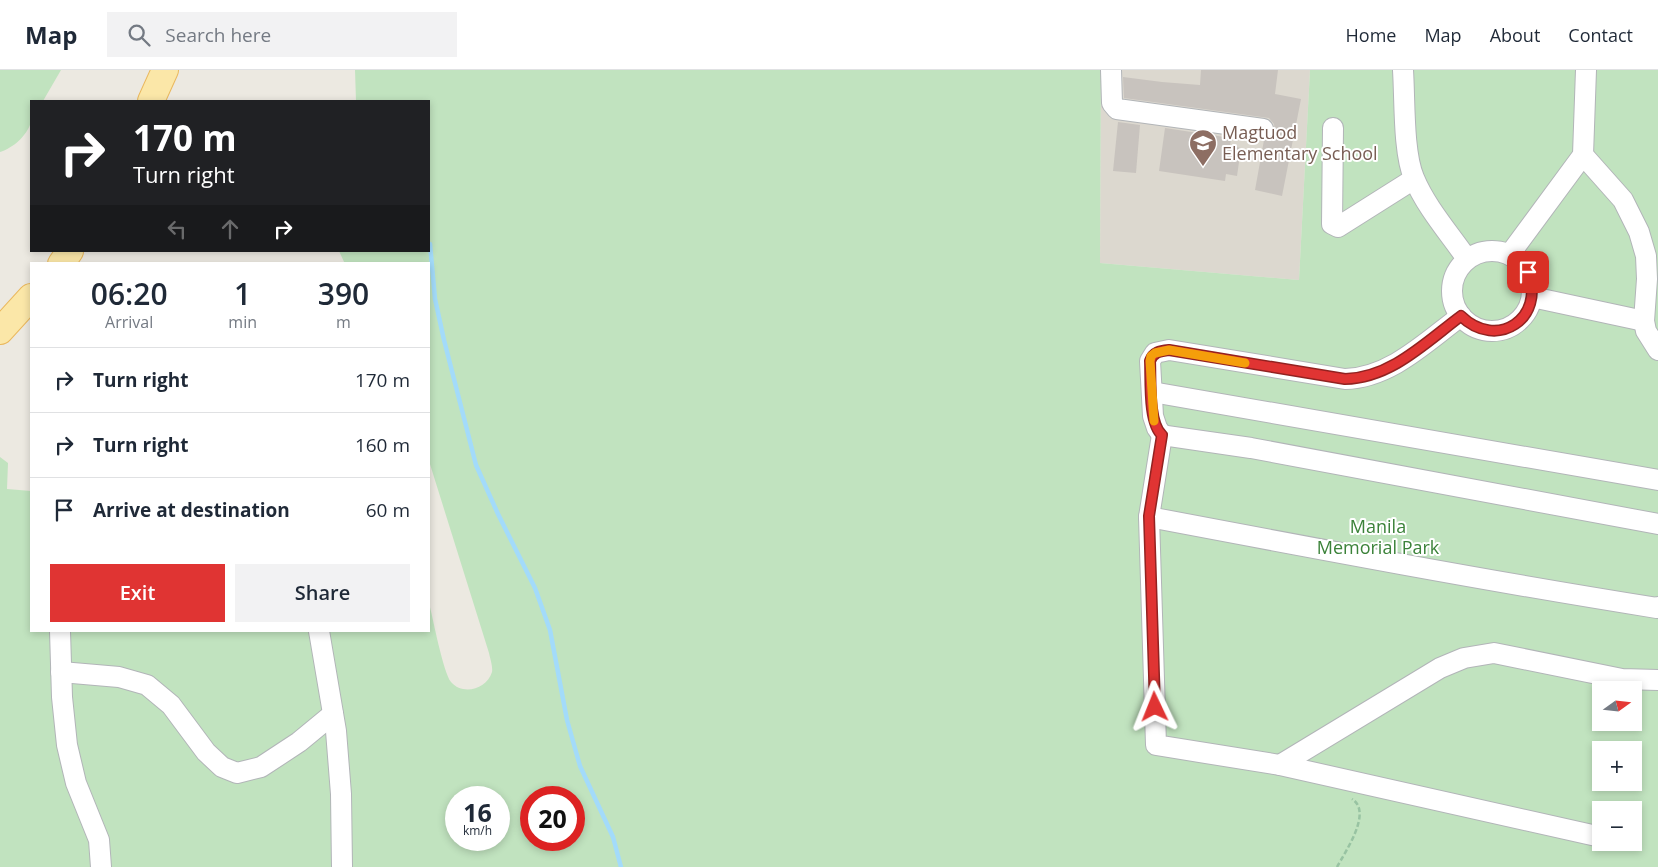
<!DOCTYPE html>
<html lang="en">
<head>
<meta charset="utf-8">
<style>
  :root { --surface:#fff; --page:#f2f2f3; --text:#1f2937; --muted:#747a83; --line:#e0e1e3; --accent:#e03433 }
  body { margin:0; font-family:"Open Sans",sans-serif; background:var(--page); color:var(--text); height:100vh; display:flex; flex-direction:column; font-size:19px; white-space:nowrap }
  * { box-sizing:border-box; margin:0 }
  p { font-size:16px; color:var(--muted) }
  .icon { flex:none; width:28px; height:28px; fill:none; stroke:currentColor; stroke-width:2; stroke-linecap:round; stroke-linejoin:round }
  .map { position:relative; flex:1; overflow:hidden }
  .drawer { position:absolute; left:30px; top:192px; width:400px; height:370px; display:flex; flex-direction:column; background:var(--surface); border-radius:0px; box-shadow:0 2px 8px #0003 }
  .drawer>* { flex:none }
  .banner { position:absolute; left:30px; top:30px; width:400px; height:152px; border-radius:0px; box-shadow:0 2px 8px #0003; background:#202124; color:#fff; overflow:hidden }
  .needle { width:32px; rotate:75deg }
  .controls { position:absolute; left:1592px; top:611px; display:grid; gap:10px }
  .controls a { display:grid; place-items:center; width:50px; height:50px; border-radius:0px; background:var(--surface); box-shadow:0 2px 8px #0003; font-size:25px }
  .speed { position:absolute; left:445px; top:716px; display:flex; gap:10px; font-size:25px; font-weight:700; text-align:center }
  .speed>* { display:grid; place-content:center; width:65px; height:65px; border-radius:50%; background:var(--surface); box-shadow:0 2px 8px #0003; line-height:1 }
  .speed small { font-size:12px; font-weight:400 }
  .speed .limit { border:8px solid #d22; background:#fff; color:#111 }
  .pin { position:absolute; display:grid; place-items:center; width:42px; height:42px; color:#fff; margin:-21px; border-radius:10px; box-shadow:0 2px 8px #0006 }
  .me { position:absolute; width:55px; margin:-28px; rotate:358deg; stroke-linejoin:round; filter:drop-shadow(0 0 4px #0008) }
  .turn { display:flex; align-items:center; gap:18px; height:105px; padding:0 20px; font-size:22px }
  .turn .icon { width:65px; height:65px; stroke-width:2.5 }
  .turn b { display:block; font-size:35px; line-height:42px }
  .lanes { display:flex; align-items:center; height:48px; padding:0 20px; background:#0003; justify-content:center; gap:25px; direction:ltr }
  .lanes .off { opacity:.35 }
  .eta { display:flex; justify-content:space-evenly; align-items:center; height:85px; text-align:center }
  .eta b { font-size:30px; font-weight:600; line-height:35px }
  .action { display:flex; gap:10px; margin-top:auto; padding:10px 20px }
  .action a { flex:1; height:58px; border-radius:0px; background:var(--accent); color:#fff; font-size:20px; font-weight:600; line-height:58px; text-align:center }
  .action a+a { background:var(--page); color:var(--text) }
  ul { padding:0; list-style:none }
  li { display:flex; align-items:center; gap:15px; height:65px; padding:0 20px; border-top:1px solid var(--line) }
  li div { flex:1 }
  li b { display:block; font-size:19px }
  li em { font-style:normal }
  header { display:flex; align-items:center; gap:30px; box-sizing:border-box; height:70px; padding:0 25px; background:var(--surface); border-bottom:1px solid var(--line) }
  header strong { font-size:24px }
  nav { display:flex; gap:28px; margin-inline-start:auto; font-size:18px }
  .search { width:350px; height:45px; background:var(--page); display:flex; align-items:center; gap:12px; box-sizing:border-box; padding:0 18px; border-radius:0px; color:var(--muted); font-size:19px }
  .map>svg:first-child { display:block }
</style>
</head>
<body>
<header>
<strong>Map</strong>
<div class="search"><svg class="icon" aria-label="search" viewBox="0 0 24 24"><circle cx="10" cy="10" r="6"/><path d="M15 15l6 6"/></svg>Search here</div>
<nav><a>Home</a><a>Map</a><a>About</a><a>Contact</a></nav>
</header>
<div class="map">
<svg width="1658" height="797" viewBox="0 0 1658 797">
  <rect width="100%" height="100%" fill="#ece9e1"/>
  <path fill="#dcd8cf" d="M1101,0h209l-11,210 -199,-17z"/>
  <g fill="#c1e3bf" fill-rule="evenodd">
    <path d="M0,0h61l-18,31h-12c0,6 2,15 0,21 -4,14 -18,26 -31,30z"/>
    <path d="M355,0h746l-1,193 199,17 11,-210h348v797h-1658v-410l8,6 -1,26 24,2v140h398v-28c4,15 14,69 22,79 12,14 36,7 41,-10 1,-5 -2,-14 -3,-19l-60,-192v-197h-84l-6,-13h90v-150h-73zM1601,620h33v32h-33zM1601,680h33v32h-33zM456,728h43v42h-43zM531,728h43v42h-43zM1601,740h33v32h-33z"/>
  </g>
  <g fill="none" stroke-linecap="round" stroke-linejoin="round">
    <path stroke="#a3dbfa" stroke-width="4.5" d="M430,174l5,55 9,41 32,125 22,49 37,74 15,42 17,90 13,46 33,71 8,30"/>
  </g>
  <g fill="#c8c3be">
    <path d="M1201,0h77l-3,24 26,5 -19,97 -27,-6 9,-50 8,-3 3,-6 -1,-7 -5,-6 -145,-20 -1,-21 39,5 38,3z"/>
    <path d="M1118,52l22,3 -4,48 -23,-2z"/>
    <path d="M1165,58l66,10 -1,8 11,2 -4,28 -11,-2 -1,7 -66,-10z"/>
  </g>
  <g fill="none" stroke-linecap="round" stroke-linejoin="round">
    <g stroke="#b2b5b8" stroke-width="22">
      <g id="minor">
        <path d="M1111,0l1,33 5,6 146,20"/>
        <path d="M1403,0c2,30 0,82 11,108 12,29 35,55 53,81"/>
        <path d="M1333,58l-1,96 6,3 76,-48"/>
        <path d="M1583,85l40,45 16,32 7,24 1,23 -3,42 2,10 12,19"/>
        <circle cx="1492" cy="221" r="40"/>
        <path d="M1510,184l73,-99 3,-85"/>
        <path d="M1532,227l112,24"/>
        <path d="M1461,246c-35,26 -71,62 -116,63l-176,-29 -14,3 -5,8 3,55 4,12 5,7 6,1 83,12 407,76"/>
        <path d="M1152,322l506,88"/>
        <path d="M1162,365l-13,82 7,228 124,20 321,72"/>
        <path d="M1149,447c169,32 338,64 508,91l1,-1"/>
        <path d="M60,561l2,66 5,48 9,38 23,57 2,27"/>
        <path d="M319,561l17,100 5,63 1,73"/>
        <path d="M61,602l58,5 28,8 24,20 35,47 16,15 15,6 24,-6 38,-25 34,-28"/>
        <path d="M1280,695l160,-97 24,-10 30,-5 128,26 36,1"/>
      </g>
    </g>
    <g stroke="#eab85d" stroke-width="28">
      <g id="major">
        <path d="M151,31l14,-31"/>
        <path d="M61,194l9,-13"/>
        <path d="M0,261l31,-34"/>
      </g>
    </g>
    <path stroke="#98c3a2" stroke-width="2.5" stroke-dasharray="5 2.5" stroke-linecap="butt" d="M1337,797c8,-15 36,-55 15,-68"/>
    <use href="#minor" stroke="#fff" stroke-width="20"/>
    <use href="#major" stroke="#fbe7a8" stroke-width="26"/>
  </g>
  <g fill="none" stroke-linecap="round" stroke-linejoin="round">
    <g stroke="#922221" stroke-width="12">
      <path id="route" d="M1155,637l-6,-191 13,-81c-14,-12 -11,-56 -12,-74 3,-9 10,-10 19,-11l176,29c46,-1 81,-37 116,-63 36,35 85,2 67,-44"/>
    </g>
    <use href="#route" stroke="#e03433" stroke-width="9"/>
    <path stroke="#f59e0b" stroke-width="9" d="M1154,351l-4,-60 1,-5 4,-3 14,-3 76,13"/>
  </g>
  <defs>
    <g id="school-pin" transform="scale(1.4375)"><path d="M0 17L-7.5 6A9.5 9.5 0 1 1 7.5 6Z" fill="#8d6e63" stroke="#fff"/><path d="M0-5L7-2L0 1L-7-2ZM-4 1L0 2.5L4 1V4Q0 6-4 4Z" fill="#fff"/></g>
  </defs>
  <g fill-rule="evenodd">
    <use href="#school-pin" x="1203" y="73"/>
  </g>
  <g text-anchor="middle" stroke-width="4" stroke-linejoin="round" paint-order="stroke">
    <g font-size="18" fill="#785e54" stroke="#fff" text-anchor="start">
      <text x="1222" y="69">Magtuod<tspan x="1222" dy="21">Elementary School</tspan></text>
    </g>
    <g font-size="18" fill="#3b8239" stroke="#fff">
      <text x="1378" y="463">Manila<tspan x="1378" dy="21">Memorial Park</tspan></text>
    </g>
  </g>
</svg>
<div class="controls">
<a><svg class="needle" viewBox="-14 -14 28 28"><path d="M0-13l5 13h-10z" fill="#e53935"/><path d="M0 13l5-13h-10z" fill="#747a83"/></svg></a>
<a>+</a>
<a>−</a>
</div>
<div class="speed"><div>16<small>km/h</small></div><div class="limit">20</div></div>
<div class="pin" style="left:1528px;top:202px;background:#d93025"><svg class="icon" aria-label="arrive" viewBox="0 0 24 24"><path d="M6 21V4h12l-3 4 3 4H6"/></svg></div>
<svg class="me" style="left:1155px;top:637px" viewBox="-20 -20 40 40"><path d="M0-17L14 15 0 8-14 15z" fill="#e03433" stroke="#fff" stroke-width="4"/></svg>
<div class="banner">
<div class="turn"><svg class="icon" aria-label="right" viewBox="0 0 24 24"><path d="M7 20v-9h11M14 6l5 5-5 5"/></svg><div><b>170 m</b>Turn right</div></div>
<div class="lanes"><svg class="icon off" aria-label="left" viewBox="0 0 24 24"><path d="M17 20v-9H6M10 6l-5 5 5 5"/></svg><svg class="icon off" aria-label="ahead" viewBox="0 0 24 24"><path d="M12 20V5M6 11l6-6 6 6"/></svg><svg class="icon" aria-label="right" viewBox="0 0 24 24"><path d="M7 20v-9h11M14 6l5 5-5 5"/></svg></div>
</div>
<section class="drawer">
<div class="eta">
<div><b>06:20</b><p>Arrival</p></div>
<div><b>1</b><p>min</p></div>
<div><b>390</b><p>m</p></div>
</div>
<ul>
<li><svg class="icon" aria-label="right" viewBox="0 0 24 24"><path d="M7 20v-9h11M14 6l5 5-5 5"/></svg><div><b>Turn right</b></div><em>170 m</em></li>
<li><svg class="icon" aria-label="right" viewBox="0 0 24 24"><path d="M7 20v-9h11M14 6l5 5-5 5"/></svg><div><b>Turn right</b></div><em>160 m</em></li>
<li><svg class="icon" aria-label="arrive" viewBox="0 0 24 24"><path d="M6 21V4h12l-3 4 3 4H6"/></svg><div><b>Arrive at destination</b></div><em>60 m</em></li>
</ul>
<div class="action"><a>Exit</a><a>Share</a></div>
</section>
</div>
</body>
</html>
